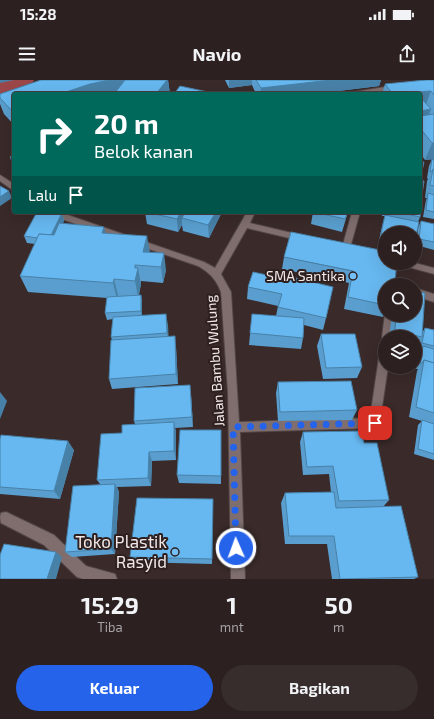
<!DOCTYPE html>
<html lang="id">
<head>
<meta charset="utf-8">
<style>
  :root { --surface:#2c2020; --page:#382d2d; --text:#f1f3f6; --muted:#a6a3a5; --line:#483e3e; --accent:#2563eb }
  body { margin:0; font-family:"Exo 2",sans-serif; background:var(--page); color:var(--text); height:100vh; display:flex; flex-direction:column; font-size:15px; white-space:nowrap }
  * { box-sizing:border-box; margin:0 }
  p { font-size:13px; color:var(--muted) }
  .icon { flex:none; width:22px; height:22px; fill:none; stroke:currentColor; stroke-width:2; stroke-linecap:round; stroke-linejoin:round }
  .map { position:relative; height:499px; overflow:hidden }
  .drawer { display:flex; flex-direction:column; background:var(--surface); flex:1 }
  .drawer>* { flex:none }
  .banner { position:absolute; left:12px; top:12px; width:410px; height:122px; border-radius:4px; box-shadow:0 4px 16px #0002,0 0 0 1px var(--line); background:#00695c; color:#fff; overflow:hidden }
  .controls { position:absolute; left:378px; top:146px; display:grid; gap:8px }
  .controls a { display:grid; place-items:center; width:44px; height:44px; border-radius:50%; background:var(--surface); box-shadow:0 4px 16px #0002,0 0 0 1px var(--line); font-size:20px }
  .pin { position:absolute; display:grid; place-items:center; width:34px; height:34px; color:#fff; margin:-17px; border-radius:8px; box-shadow:0 2px 6px #0006 }
  .me { position:absolute; width:44px; margin:-22px; rotate:358deg; stroke-linejoin:round; filter:drop-shadow(0 0 3px #0008) }
  .turn { display:flex; align-items:center; gap:14px; height:84px; padding:0 16px; font-size:18px }
  .turn .icon { width:52px; height:52px; stroke-width:2.5 }
  .turn b { display:block; font-size:28px; line-height:34px }
  .then { display:flex; align-items:center; height:38px; padding:0 16px; background:#0003; gap:8px; font-size:15px }
  .eta { display:flex; justify-content:space-evenly; align-items:center; height:68px; text-align:center }
  .eta b { font-size:24px; font-weight:700; line-height:28px }
  .cta { display:flex; gap:8px; margin-top:auto; padding:8px 16px }
  .cta a { flex:1; height:46px; border-radius:24px; background:var(--accent); color:#fff; font-size:16px; font-weight:700; line-height:46px; text-align:center }
  .cta a+a { background:var(--page); color:var(--text) }
  .status { display:flex; justify-content:space-between; align-items:center; height:28px; padding:0 20px; background:var(--surface); direction:ltr }
  .status svg { height:11px; fill:currentColor }
  header { display:flex; justify-content:space-between; align-items:center; height:52px; padding:0 16px; background:var(--surface); font-size:18px; font-weight:700 }
  .map>svg:first-child { display:block }
</style>
</head>
<body>
<div class="status"><b>15:28</b><svg viewBox="0 0 49 12"><path d="M0 12V9h3v3zM5 12V6h3v6zM10 12V3h3v9zM15 12V0h3v12zM26 1h20v11H26zM47 4h2v5h-2z"/></svg></div>
<header><svg class="icon" aria-label="menu" viewBox="0 0 24 24"><path d="M4 6h16M4 12h16M4 18h16"/></svg>Navio<svg class="icon" aria-label="share" viewBox="0 0 24 24"><path d="M12 15V3M7 8l5-5 5 5M5 13v7h14v-7"/></svg></header>
<div class="map">
<svg width="434" height="499" viewBox="0 0 434 499">
  <rect width="100%" height="100%" fill="#3a2a2a"/>
  <g fill="none" stroke-linecap="round" stroke-linejoin="round">
    <path fill="#9b4649" fill-rule="evenodd" d="M0,0h34l-4,7 -30,8z"/>
    <g stroke="#524646" stroke-width="2">
      <path id="lane" d="M397,5l3,2 -1,1 -33,6h-15l3,-2z"/>
    </g>
    <g stroke="#524646" stroke-width="2">
      <g id="street">
        <path d="M0,95l14,9v7l-14,-10z"/>
        <path d="M46,132h13l145,50 11,6 32,-56h8l-5,11 55,13 1,2 -1,2 -3,1 -55,-13 -26,46 10,18 8,130 131,-4 10,-68 1,-3 4,-1v21h3l-9,60 -4,1 -135,4 5,147h-14l-3,-186 -7,-101c-5,-13 -11,-19 -23,-26l-151,-52z"/>
        <path d="M352,132h8l-10,36 -4,3 -4,-3z"/>
        <path d="M399,183h16l19,5v6l-33,-9z"/>
        <path d="M415,208l19,6v8l-19,-6z"/>
        <path d="M385,233v2h9l-2,22h-7v3l-3,-3z"/>
        <path d="M6,432l48,23 32,31 29,8 2,5h-34l-6,-2 -33,-32 -43,-22 -1,-6 1,-4z"/>
      </g>
    </g>
    <use href="#lane" fill="#806e6e" fill-rule="evenodd"/>
    <use href="#street" fill="#806e6e" fill-rule="evenodd"/>
  </g>
  <g fill="#599ece">
    <path d="M41,0h127l2,14h-156v31l-10,-11 -4,-10v-10z"/>
    <path d="M225,0h156l-2,6 -65,8h-58l-4,-9 -23,3z"/>
    <path d="M434,0v79l-9,1 -5,-7v-59h-38l3,-10z"/>
    <path d="M14,74v11l-2,-1 -2,-7z"/>
    <path d="M432,79l2,1v59l-11,-2 3,-17 1,-2h-2l2,-17 1,-2 -1,-1 2,-12z"/>
    <path d="M92,132h12l-2,3z"/>
    <path d="M145,132h77l-13,26 -26,-7 -1,-6 -4,7 -31,-8z"/>
    <path d="M294,132h11l-1,2z"/>
    <path d="M313,132h35l-6,20 -31,-8z"/>
    <path d="M382,132h38v5l-2,5 -3,20v-9h-30v9l-6,-2 4,-18 2,-6h-3z"/>
    <path d="M62,133l2,7 -1,4 42,9 45,19 16,18 -3,13 -22,-2v3l-2,11h2l1,6v14l26,10v11l8,11 2,37 -66,5 -3,-10 3,-39 -1,-3 2,-18 -6,1 -2,-7 2,-15 -79,-6 -8,-16 15,-32 -8,-1 -3,-7z"/>
    <path d="M421,141l13,3v26l-18,-5 2,-17z"/>
    <path d="M284,177l111,23 -2,5h-8v27l-2,5 -39,-8 5,-26 -67,-14z"/>
    <path d="M253,192l73,46 -3,12 -19,-5 -1,13 -2,11 -52,-4 3,-31 24,2 2,-10 -31,-7 1,-12z"/>
    <path d="M392,235h23l7,18 3,-5 9,2v130l-20,-6 4,-29 4,-4 -13,-4 8,-46 1,-2h-2l3,-17 2,-3h-3l2,-10 -5,9v-11h-26z"/>
    <path d="M321,254l41,33 -5,11 -34,1 -6,-33z"/>
    <path d="M278,302l79,28 -5,10 -74,1 -2,-28z"/>
    <path d="M191,315l2,32 -18,1 1,4v28l-24,1 -1,25 -34,1 2,5 -4,62 -43,3 -7,-5 35,-68 -3,-4 25,-47 13,-9 -1,-3z"/>
    <path d="M221,350v54l-42,-1 -2,-8z"/>
    <path d="M303,352l61,11 25,57 -6,7 35,70 -4,2h-82l-5,-35h-42l-4,-41 4,-10 46,-1 -2,-18 -26,1 -3,-33z"/>
    <path d="M0,359l74,11 -14,49 -60,-5z"/>
    <path d="M213,419l-1,65 -78,-2 -4,-5z"/>
  </g>
  <g fill="#4881a8">
    <path d="M0,0h14l-14,3z"/>
    <path d="M109,0h16l2,14h-67l30,-10z"/>
    <path d="M167,0h1l2,14h-14z"/>
    <path d="M229,0h23v5l-23,3z"/>
    <path d="M331,0h50l-2,6 -65,8h-54l1,-6z"/>
    <path d="M431,11l-6,16 -5,1v-14h-4v-2z"/>
    <path d="M431,29l-6,17 -5,1v-16z"/>
    <path d="M14,30v7l-2,-6z"/>
    <path d="M432,63h2v16l-9,1z"/>
    <path d="M9,111l3,7 -12,8v-9z"/>
    <path d="M181,132h9l-8,6v7l-4,7 -1,-13z"/>
    <path d="M216,132h6l-13,26 -1,-13z"/>
    <path d="M62,133l2,7 -12,26 -3,-7z"/>
    <path d="M104,147l4,16 -6,-10z"/>
    <path d="M147,156l3,16h-7z"/>
    <path d="M164,173l2,17 -3,13 -2,-16z"/>
    <path d="M135,185l2,8 1,-5 3,16 -3,13 -3,-16z"/>
    <path d="M114,199l4,16 -1,4 -4,-16z"/>
    <path d="M141,215l1,6v17l-1,-7z"/>
    <path d="M166,234l2,11 1,19 -2,-11z"/>
    <path d="M175,256l1,11 2,37 -2,-10z"/>
    <path d="M190,305l1,10 2,32 -1,-10z"/>
    <path d="M0,312l7,9 -7,18z"/>
    <path d="M174,342l2,10v28l-2,-9z"/>
    <path d="M68,361l6,9 -14,49 -6,-8z"/>
    <path d="M149,372l3,9 -1,25 -3,-8z"/>
    <path d="M115,404l4,8 -4,62 -4,-5z"/>
    <path d="M56,472l6,5 -6,22h-9z"/>
  </g>
  <g fill="#67b8f0" stroke="#4881a8">
    <path d="M41,0h68l-19,4 -30,10h-46v16l-2,1 -12,-13v-4z"/>
    <path d="M125,0h42l-11,14h-42z"/>
    <path d="M256,0h75l-70,8z"/>
    <path d="M426,0h8v15l-3,-4 -15,1 2,2h-25l-8,-10z"/>
    <path d="M180,6l28,6 -2,2h-32z"/>
    <path d="M420,17l11,12 -11,2z"/>
    <path d="M434,34v29h-2l-12,-15v-12z"/>
    <path d="M14,74v5l-4,-2z"/>
    <path d="M432,79l2,1v9h-1l-2,3h-1z"/>
    <path d="M420,82h4l-3,14 -1,-1z"/>
    <path d="M433,89h1v17l-4,-1z"/>
    <path d="M420,100l4,1 -2,14h-2z"/>
    <path d="M0,106l9,5 -9,6z"/>
    <path d="M428,113l6,2v17l-8,-2z"/>
    <path d="M420,120h2l-2,17 -22,-5h22z"/>
    <path d="M37,132h14l11,1 -11,22 -12,-1 -1,4 -14,-2z"/>
    <path d="M146,132h35l-4,7z"/>
    <path d="M185,132h31l-8,13 -26,-7z"/>
    <path d="M314,132h34l-3,7z"/>
    <path d="M385,135l34,7 -4,19v-8h-30v1h-4z"/>
    <path d="M421,141l13,3v18l-15,-3z"/>
    <path d="M59,143l45,4 -2,6 45,3 -4,16 21,1 -3,14 -26,-2v3h3l-3,13 -21,-2 -1,4 -93,-7 19,-42 15,1z"/>
    <path d="M291,152l94,19v12h12l-2,17 -4,-1 -1,6h-5v20l-37,-8 5,-26 -69,-14z"/>
    <path d="M253,192l33,7 1,-3 46,11 -7,31 -48,-11 4,-13 -34,-7z"/>
    <path d="M415,211l10,2 -3,44 -27,-6 1,-16h19z"/>
    <path d="M141,215v16l-36,2 2,-16z"/>
    <path d="M166,234l1,19 -56,4 2,-20z"/>
    <path d="M252,234l52,4 -1,20 -53,-5z"/>
    <path d="M425,248l9,2v16l-12,-3z"/>
    <path d="M321,254h34l7,33 -36,1z"/>
    <path d="M175,256l1,38 -67,5 2,-39z"/>
    <path d="M423,266l11,3v14l-10,-3 -2,3h-2z"/>
    <path d="M424,280l10,3v50l-18,-6z"/>
    <path d="M351,301l6,29 -77,2 -2,-30z"/>
    <path d="M190,305l2,32 -58,4 1,-33z"/>
    <path d="M422,340l12,4v30l-16,-5z"/>
    <path d="M174,342v29l-25,1 -1,26 -51,2 4,-46 21,-1v-8z"/>
    <path d="M180,350h41v46l-44,-1z"/>
    <path d="M361,351l3,12h13l12,57 -50,1 -6,-35 -26,1 -4,-35z"/>
    <path d="M1,355l67,6 -14,50 -54,-4v-48z"/>
    <path d="M115,404l-4,65 -46,3 8,-66z"/>
    <path d="M334,412l2,16 65,-2 17,71 -78,2 -6,-43h-45l-4,-43z"/>
    <path d="M137,418l76,1 -1,60 -82,-2z"/>
    <path d="M4,464l52,8 -9,27h-47v-24z"/>
  </g>
  <g fill="none" stroke-linecap="round" stroke-linejoin="round">
    <path stroke="#2563eb" stroke-width="7" stroke-dasharray="0 12.6" d="M236,468l-3,-121 142,-4"/>
  </g>
  <g fill="#74c0f6" stroke="#2f2020" stroke-width="1.5">
    <circle cx="353" cy="196" r="4"/>
    <circle cx="175" cy="472" r="4"/>
  </g>
  <g text-anchor="middle" stroke-width="4" stroke-linejoin="round" paint-order="stroke">
    <g font-size="14" fill="#f2e8e8" stroke="#2f2020" text-anchor="end">
      <text x="345" y="201">SMA Santika</text>
    </g>
    <g font-size="14" fill="#f2e8e8" stroke="#2f2020">
      <text transform="translate(215 281) rotate(-94)" y="5">Jalan Bambu Wulung</text>
    </g>
    <g font-size="17" fill="#f2e8e8" stroke="#2f2020" text-anchor="end">
      <text x="167" y="468">Toko Plastik<tspan x="167" dy="20">Rasyid</tspan></text>
    </g>
  </g>
</svg>
<div class="controls">
<a><svg class="icon" aria-label="sound" viewBox="0 0 24 24"><path d="M4 9h4l5-4v14l-5-4H4zM17 9q2 3 0 6"/></svg></a>
<a><svg class="icon" aria-label="search" viewBox="0 0 24 24"><circle cx="10" cy="10" r="6"/><path d="M15 15l6 6"/></svg></a>
<a><svg class="icon" aria-label="layers" viewBox="0 0 24 24"><path d="M12 4l9 5-9 5-9-5zM3 14l9 5 9-5"/></svg></a>
</div>
<div class="pin" style="left:375px;top:343px;background:#d93025"><svg class="icon" aria-label="arrive" viewBox="0 0 24 24"><path d="M6 21V4h12l-3 4 3 4H6"/></svg></div>
<svg class="me" style="left:236px;top:468px" viewBox="-20 -20 40 40"><circle r="17" fill="#2563eb" stroke="#fff" stroke-width="3"/><path d="M0-11L8 9 0 5-8 9z" fill="#fff"/></svg>
<div class="banner">
<div class="turn"><svg class="icon" aria-label="right" viewBox="0 0 24 24"><path d="M7 20v-9h11M14 6l5 5-5 5"/></svg><div><b>20 m</b>Belok kanan</div></div>
<div class="then">Lalu<svg class="icon" aria-label="arrive" viewBox="0 0 24 24"><path d="M6 21V4h12l-3 4 3 4H6"/></svg></div>
</div>
</div>
<section class="drawer">
<div class="eta">
<div><b>15:29</b><p>Tiba</p></div>
<div><b>1</b><p>mnt</p></div>
<div><b>50</b><p>m</p></div>
</div>
<div class="cta"><a>Keluar</a><a>Bagikan</a></div>
</section>
</body>
</html>
